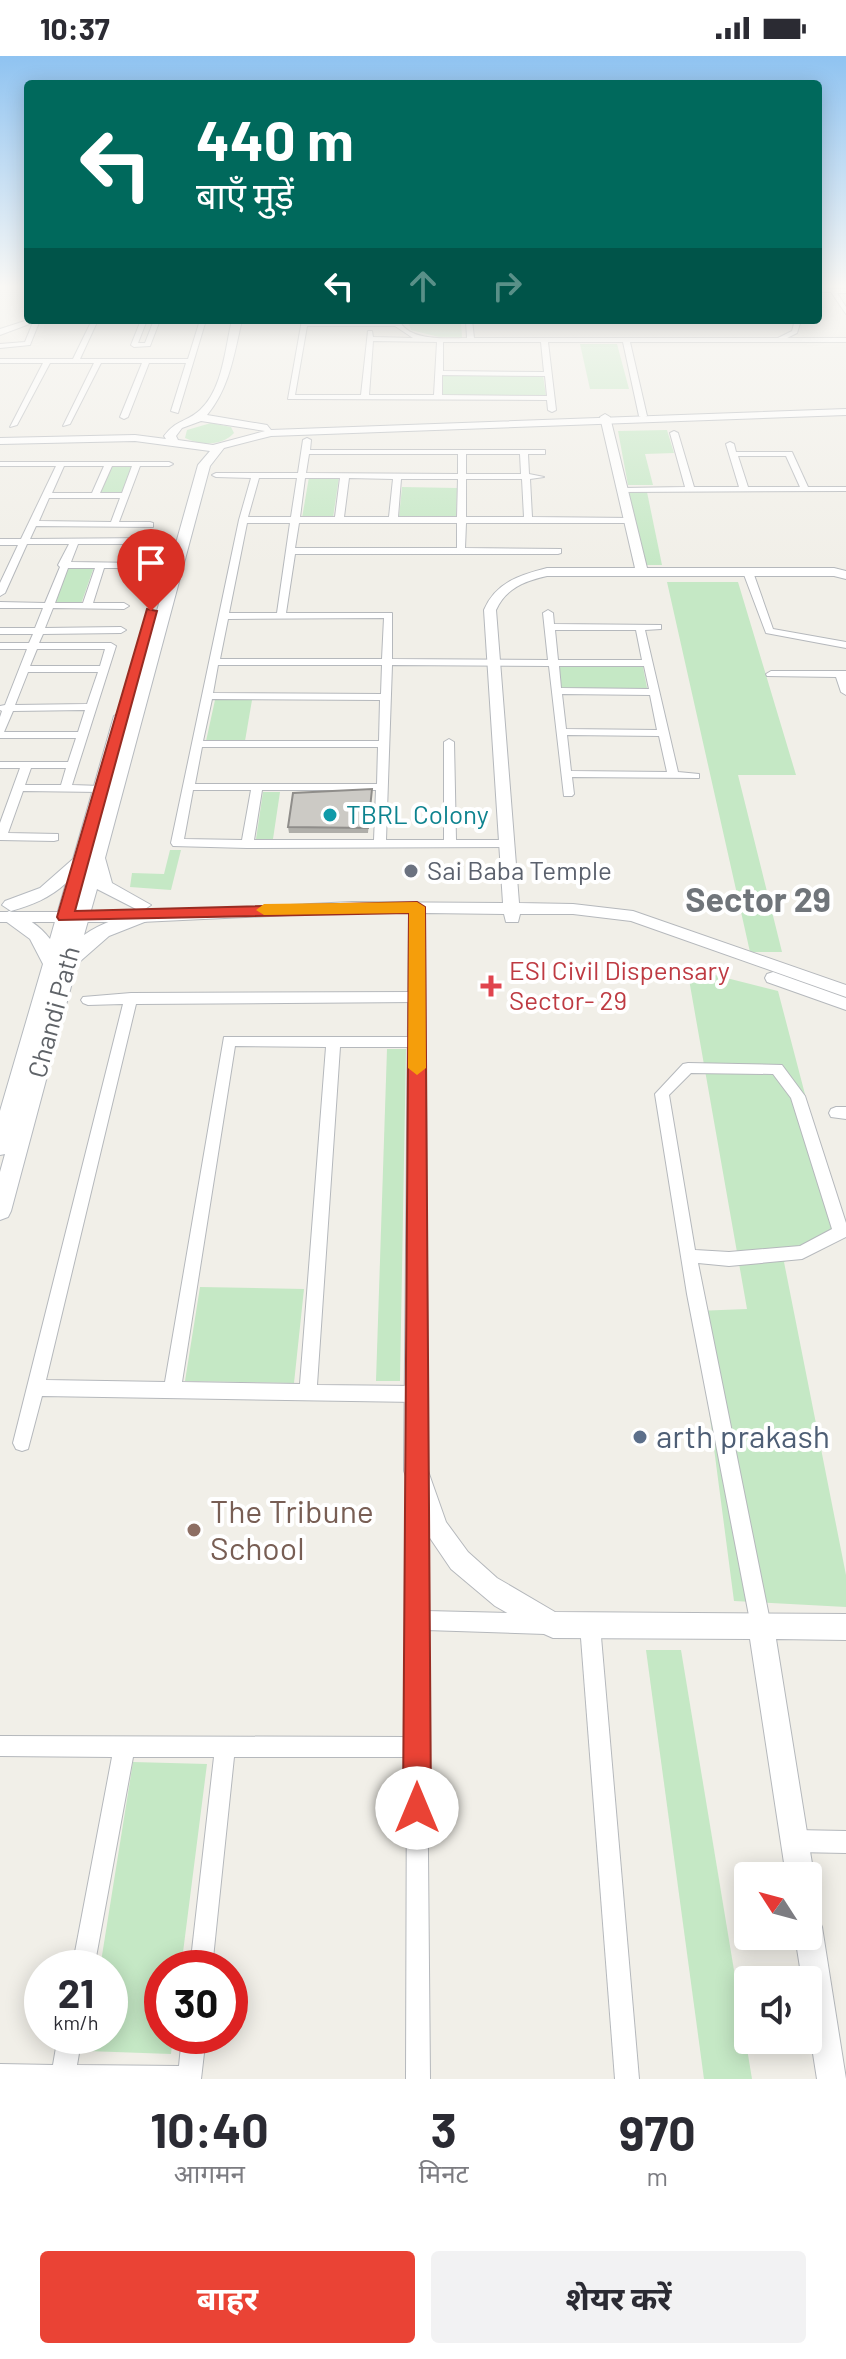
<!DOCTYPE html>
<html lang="hi">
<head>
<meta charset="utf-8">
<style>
  :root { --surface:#fff; --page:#f2f2f3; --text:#2b2b33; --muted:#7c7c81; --accent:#ea4335 }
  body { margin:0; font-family:Barlow,"Noto Sans Devanagari",sans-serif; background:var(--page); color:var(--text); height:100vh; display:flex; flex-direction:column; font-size:30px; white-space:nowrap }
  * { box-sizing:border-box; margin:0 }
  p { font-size:26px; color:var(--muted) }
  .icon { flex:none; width:44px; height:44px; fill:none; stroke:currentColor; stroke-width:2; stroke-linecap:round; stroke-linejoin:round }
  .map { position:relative; height:2023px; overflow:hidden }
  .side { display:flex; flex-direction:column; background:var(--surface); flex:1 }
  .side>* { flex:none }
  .banner { position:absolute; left:24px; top:24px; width:798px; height:244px; border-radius:8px; box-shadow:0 4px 20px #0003; background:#00695c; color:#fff; overflow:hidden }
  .needle { width:52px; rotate:306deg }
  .buttons { position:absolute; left:734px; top:1806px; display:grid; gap:16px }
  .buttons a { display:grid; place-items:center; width:88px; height:88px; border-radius:8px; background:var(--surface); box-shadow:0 4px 20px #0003; font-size:40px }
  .speed { position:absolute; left:24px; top:1894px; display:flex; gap:16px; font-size:40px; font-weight:700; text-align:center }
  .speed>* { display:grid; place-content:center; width:104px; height:104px; border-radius:50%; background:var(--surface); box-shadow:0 4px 20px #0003; line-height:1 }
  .speed small { font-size:20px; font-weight:400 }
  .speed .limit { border:12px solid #d22; background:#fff; color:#111 }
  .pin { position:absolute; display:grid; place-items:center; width:68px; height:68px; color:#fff; margin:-82px -34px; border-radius:50% 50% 50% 0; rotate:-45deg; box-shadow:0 0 8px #0007 }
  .pin .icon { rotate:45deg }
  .me { position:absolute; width:88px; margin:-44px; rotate:0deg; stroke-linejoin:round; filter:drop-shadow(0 0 6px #0008) }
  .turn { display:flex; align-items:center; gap:28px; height:168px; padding:0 40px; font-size:36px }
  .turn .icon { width:104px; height:104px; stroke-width:2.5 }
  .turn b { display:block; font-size:56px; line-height:68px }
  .lanes { display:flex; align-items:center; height:76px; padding:0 40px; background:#0003; justify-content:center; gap:40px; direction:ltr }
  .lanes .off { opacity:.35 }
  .eta { display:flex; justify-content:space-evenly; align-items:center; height:136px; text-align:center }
  .eta b { font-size:48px; font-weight:700; line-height:56px }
  .action { display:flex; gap:16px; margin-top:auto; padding:16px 40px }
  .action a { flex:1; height:92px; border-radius:8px; background:var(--accent); color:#fff; font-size:32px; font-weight:700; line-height:92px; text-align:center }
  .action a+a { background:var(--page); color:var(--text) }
  .status { display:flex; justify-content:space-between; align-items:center; height:56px; padding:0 40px; background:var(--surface); direction:ltr }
  .status svg { height:22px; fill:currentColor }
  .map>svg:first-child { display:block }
</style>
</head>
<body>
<div class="status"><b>10:37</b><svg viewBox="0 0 49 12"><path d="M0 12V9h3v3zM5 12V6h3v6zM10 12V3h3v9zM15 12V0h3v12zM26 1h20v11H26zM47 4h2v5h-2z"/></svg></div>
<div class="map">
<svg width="846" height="2023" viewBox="0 0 846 2023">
  <rect width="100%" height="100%" fill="#f1efe8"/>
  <g fill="#c5e8c5">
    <path d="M408,266h53l1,16 -23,-1 -28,-7z"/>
    <path d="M580,288h37l12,45h-39z"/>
    <path d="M442,319h101l3,21 -105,-1z"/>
    <path d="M211,367l20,4 3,6c-12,13 -33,13 -49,5l2,-8z"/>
    <path d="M667,374l7,23 -29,1 8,31h-25l-10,-54z"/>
    <path d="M111,409h24l-10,28h-25z"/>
    <path d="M309,421h30l-6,41h-31z"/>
    <path d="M402,431l55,1 -1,30 -57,-1z"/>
    <path d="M628,436h19l15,73h-18z"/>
    <path d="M67,511h27l-13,37h-28z"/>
    <path d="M667,526h71l58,193h-58l44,177h-32z"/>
    <path d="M557,611h86l4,21h-88z"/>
    <path d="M215,644h37l-7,41h-39z"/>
    <path d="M263,736h17l-7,47h-17z"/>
    <path d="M170,794h11l-10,40 -41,-3 2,-14 32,1z"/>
    <path d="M687,912l91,23 63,241 -57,30 62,313v32l-112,-6 -38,-290 51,-2z"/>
    <path d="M387,993h19l-6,332h-24z"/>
    <path d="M200,1231l104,2 -10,94 -109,-2z"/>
    <path d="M646,1594h35l71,429h-48z"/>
    <path d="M133,1706l74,2 -26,204h-19v68h11l-2,18 -84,-3 2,-15h21v-68h-10z"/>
  </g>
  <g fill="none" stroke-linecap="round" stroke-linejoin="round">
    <g stroke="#b5b8bc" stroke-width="2">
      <g id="minor">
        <path d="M818,232l28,1v4h-9l9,14v7l-15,-22h-13z"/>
        <path d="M34,264h6l-10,25 -30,3v-4l25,-2z"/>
        <path d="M92,264h6l-18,39h108l12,-39h6l-28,93 -7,-2 15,-48h-37l-21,54 -4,2 -4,-2 22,-54h-41l-31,61 -7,2 31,-63h-44l-33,62 -7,2 33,-64h-43v-4h73z"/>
        <path d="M141,264h6l-9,23h7l9,-23h6l-10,26 -16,1 -3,-2z"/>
        <path d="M302,264h6v2h86l-1,-2h6c10,22 48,18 68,18l-1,-18h6l2,18h304l14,-7 3,-11h6l-4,13 -10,5h59v4h-216l17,74 -4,2 -4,-2 -16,-74h-75l8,68 -4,2 -4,-2 -1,-10 -259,-1zM307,270h88l18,12 -40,-1 -1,-6h-4l-7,64h-66zM373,285l64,1 -3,53h-65zM443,286h98l3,30 -101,-1zM442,319l103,1 2,20 -105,-1z"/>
        <path d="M674,375l4,2 16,54h45l-13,-43 4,-2 4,2 2,8h56l16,35h38v4l-227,1v-4h3l63,-1 -15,-54zM738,400h48l14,31h-52z"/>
        <path d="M307,382l4,2 -1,10h235v4h-17l1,20 15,3 -14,2 2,38 100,1 1,2 -4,3h-163l-1,25 96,1v4l-3,1h-263l-9,59h106v46l156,1 -5,-47 5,-3 5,3 1,11 107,1v4l-16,1 33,142 21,2v4l-127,-1 2,17 -2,2h-8l-15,-130 -157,-1 -6,175h58v-98l5,-3 5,3 2,98h51l4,1v6l-264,1 -74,-2 -2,-3 68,-323 12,-42 -35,-1 -4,-2 4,-2h82l5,-33zM309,398h149v20l-152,-1zM466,398h54l1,20h-55zM259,422h38l-6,39h-43zM305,422h35l-5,39h-35zM349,422l44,1 -4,38h-45zM401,423h57l-1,38h-59zM466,423h56l2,38h-58zM247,467h43l-13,90h-48zM299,467h158v25h-162zM384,562l-2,41h-162l8,-40zM555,574h81l6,30h-84zM218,609h164l-1,29 -168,-1zM559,610h85l5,23 -88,-1zM562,638l88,1 7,35 -91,-1zM212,643l168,1 -1,41h-176zM567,679l92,1 8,36 -96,-1zM202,691h176l-1,37h-182zM193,734h58l-9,50 -58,-1zM262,734h114l-2,50h-120z"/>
        <path d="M0,406h169l4,2 -4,2h-29l-21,56h31l3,1v4l-117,-1 -6,13 124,-1 4,3 -4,3h-76l-7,18 71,1 2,2 -5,3h-35l-11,35h31l5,3 -5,3 -71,-1 -8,20 76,-1 5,3 -5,3 -78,1 -4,9h72l5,3 -44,139 29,1 6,3 -6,3 -78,-1 -15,42 50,1v6l-4,1 -54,-1v-17l20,-55h-20v-6h68l8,-24h-76v-21l2,-6 -2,-1v-4l5,-1 22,-56h-27v-6h29l4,-9h-33v-6h35l8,-20h-43v-6l45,1 15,-36 -2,-2 11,-21h-42l-22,49 -5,3v-13l18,-38h-18v-6h21l35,-73h-56zM64,410h40l-12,27h-40zM112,410h20l-10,27h-22zM49,442h71l-9,24 -72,-1zM68,512h27l-12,35h-28zM37,593h68l-5,17h-70zM28,616h70l-11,32 -72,1zM85,654l-7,22h-74l9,-21zM31,712h35l-5,17h-36z"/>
        <path d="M745,514l8,2 20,57 73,13v6l-80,-15 -23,-61z"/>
        <path d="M771,615h75v24l-5,-3 -5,-15 -69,-1 -1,-2z"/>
        <path d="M417,936l7,5 -7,5 -281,2 -90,376 119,2 59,-345h193l7,5 -7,5h-77l-23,338 99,1 6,2 3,6 -3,6 -6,2 -374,-6 -14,53 -6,2 -6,-2 -3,-6 110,-439 -35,1 -5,-2 -2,-3 2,-3 48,-4zM235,990l91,1 -26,337 -118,-2z"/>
        <path d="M688,1007l94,2 23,31 41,127v14l-44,22 -73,7 -31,-3 73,363 -3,7 -7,3 -7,-3 -3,-7 -64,-332 -32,-200 28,-30zM691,1017l82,1 18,24 41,131 -32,17 -71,6 -34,-2 -26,-155z"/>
        <path d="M836,1051h10v12l-15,-2 -2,-4 2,-4z"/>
        <path d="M416,1418l6,3 3,6 1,128 119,3 7,3 3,7 -3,7 -7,3 -119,-4 4,449h-24l1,-322h-173l-22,211h-22l24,-211h-81l-39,211h-22l40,-211 -112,-1v-20l407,1v-254l3,-6z"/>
        <path d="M590,1559l7,3 3,7 39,454h-24l-35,-454 3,-7z"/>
        <path d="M795,1774l51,1v22l-51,-1 -8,-3 -3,-8 3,-8z"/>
        <path d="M58,1980h24l-5,29 102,1 3,-30h24l-5,43h-201v-15l53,1z"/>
      </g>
    </g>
    <g stroke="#b5b8bc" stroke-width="2">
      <g id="tertiary">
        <path d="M28,264h12l-40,15v-6z"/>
        <path d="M605,358l5,3 37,151h187l12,3v8l-12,-3h-287c-22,5 -41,12 -51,34l23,293 54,1 60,7 213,74v12l-215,-76 -58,-7h-53l-2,8h-12l-2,-8 -79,-1 3,558 18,51 22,30 29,26 58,34 291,2v26l-70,-1 38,237 -6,11v-11h-22l-36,-237 -197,-1 -9,-4 -49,-28 -44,-37 -21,-31 -26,-67 5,-558 -57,-1 -211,10h-141v-10h141l211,-10 151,1 -19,-293c12,-28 36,-35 63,-42h88l-35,-151z"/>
        <path d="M773,916l73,26v12l-79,-28 -2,-4 2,-4z"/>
        <path d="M808,1857l10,4 4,10 24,152h-29l-9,-57v-42h-6l-7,-44h13z"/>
      </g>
    </g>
    <g stroke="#b6babf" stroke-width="2">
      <path id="secondary" d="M232,264h10c-8,34 -12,67 -35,95l60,10 4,5 575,-21v6l-575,21 -47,12 -14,18 -105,392 7,25 39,22 -9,6 -6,-2 -39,-20 -13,46c17,-12 37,-18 57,-24l9,6 -3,4 -38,15 -32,28 -66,247 -3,6 -8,3v-48l5,-18 -5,1v-44l43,-147 -13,-25 -30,-22 9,-6c16,5 31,15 41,28l16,-56c-16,15 -34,22 -55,28l-9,-6 3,-4 35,-13 33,-29 41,-143 8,-5 6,3 70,-249 12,-14 -75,-10 -135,3v-6l135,-3 31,4 -2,-3c13,-17 23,-14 36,-26 23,-21 25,-62 32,-90zM201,365l64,10 -52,14 -35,-5 -2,-4 6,-8z"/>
    </g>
    <use href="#minor" fill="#fff" fill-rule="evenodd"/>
    <use href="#tertiary" fill="#fff" fill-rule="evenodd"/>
    <use href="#secondary" fill="#fff" fill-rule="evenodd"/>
  </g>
  <path fill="#afaea9" d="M372,733l-4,44h-79l-1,-6z"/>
  <path fill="#cccac5" stroke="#8f8d8a" stroke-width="2" d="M372,733l-4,39 -80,-1 5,-34z"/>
  <linearGradient id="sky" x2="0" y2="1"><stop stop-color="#8fc3f1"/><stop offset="0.45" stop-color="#f9f8f5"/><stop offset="1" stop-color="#f9f8f5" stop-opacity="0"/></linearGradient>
  <rect width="846" height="512" fill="url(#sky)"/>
  <path fill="#ea4335" stroke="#982c22" stroke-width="2" d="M147,553l10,2 -82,300 342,-9 8,5 6,901 -4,9 -10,4 -10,-4 -4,-9 6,-895 -350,7 -2,-3z"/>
  <path fill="#f59e0b" d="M417,846l8,5 1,161 -9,7 -9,-7 1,-155 -145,2 -8,-5 8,-6z"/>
  <circle fill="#0f9aa8" stroke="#fff" stroke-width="3" cx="330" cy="759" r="8"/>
  <circle fill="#6b7280" stroke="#fff" stroke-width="3" cx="411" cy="815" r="8"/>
  <path fill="#e0444e" stroke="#fff" stroke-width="3" d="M487 918h8v8h8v8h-8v8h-8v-8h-8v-8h8z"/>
  <circle fill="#5c6f8a" stroke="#fff" stroke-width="3" cx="640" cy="1381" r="8"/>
  <circle fill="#8d6e63" stroke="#fff" stroke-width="3" cx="194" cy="1474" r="8"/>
  <g text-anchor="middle" stroke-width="8" stroke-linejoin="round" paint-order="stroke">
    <g font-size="26" fill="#0d838f" stroke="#fff" text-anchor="start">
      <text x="346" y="768">TBRL Colony</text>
    </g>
    <g font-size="26" fill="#5b616d" stroke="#fff" text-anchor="start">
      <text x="427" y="824">Sai Baba Temple</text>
    </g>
    <g font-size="26" fill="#be3a42" stroke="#fff" text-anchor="start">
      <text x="509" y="924">ESI Civil Dispensary<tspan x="509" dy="30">Sector- 29</tspan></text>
    </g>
    <g font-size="26" fill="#5f6368" stroke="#fff">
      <text transform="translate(54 956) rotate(-75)" y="9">Chandi Path</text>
    </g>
    <g font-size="32" fill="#4e5e75" stroke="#fff" text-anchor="start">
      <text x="656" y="1392">arth prakash</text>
    </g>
    <g font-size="32" fill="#785e54" stroke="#fff" text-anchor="start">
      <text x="210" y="1467">The Tribune<tspan x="210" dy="37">School</tspan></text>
    </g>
    <g font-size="34" font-weight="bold" fill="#70757a" stroke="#fff">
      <text x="758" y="856">Sector 29</text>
    </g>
  </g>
</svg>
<div class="buttons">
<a><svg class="needle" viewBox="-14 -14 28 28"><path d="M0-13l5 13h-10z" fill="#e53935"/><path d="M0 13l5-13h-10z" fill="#7c7c81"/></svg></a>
<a><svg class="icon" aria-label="sound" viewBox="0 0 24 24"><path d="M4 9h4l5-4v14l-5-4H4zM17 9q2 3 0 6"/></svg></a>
</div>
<div class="speed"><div>21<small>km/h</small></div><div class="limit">30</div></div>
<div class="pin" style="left:151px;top:555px;background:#d93025"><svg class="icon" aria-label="arrive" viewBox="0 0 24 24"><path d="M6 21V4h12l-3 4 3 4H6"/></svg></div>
<svg class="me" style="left:417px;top:1752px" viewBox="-20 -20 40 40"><circle r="19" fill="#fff"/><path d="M0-13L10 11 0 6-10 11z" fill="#ea4335"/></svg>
<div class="banner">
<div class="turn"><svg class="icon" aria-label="left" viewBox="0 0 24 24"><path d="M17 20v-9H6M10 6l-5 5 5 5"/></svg><div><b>440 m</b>बाएँ मुड़ें</div></div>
<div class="lanes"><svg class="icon" aria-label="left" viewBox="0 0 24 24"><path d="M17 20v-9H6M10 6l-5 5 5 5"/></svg><svg class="icon off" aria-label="ahead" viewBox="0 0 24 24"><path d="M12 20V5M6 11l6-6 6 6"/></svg><svg class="icon off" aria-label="right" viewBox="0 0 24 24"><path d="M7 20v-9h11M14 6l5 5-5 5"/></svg></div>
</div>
</div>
<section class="side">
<div class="eta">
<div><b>10:40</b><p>आगमन</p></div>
<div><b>3</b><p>मिनट</p></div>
<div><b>970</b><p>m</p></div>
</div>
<div class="action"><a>बाहर</a><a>शेयर करें</a></div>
</section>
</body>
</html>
